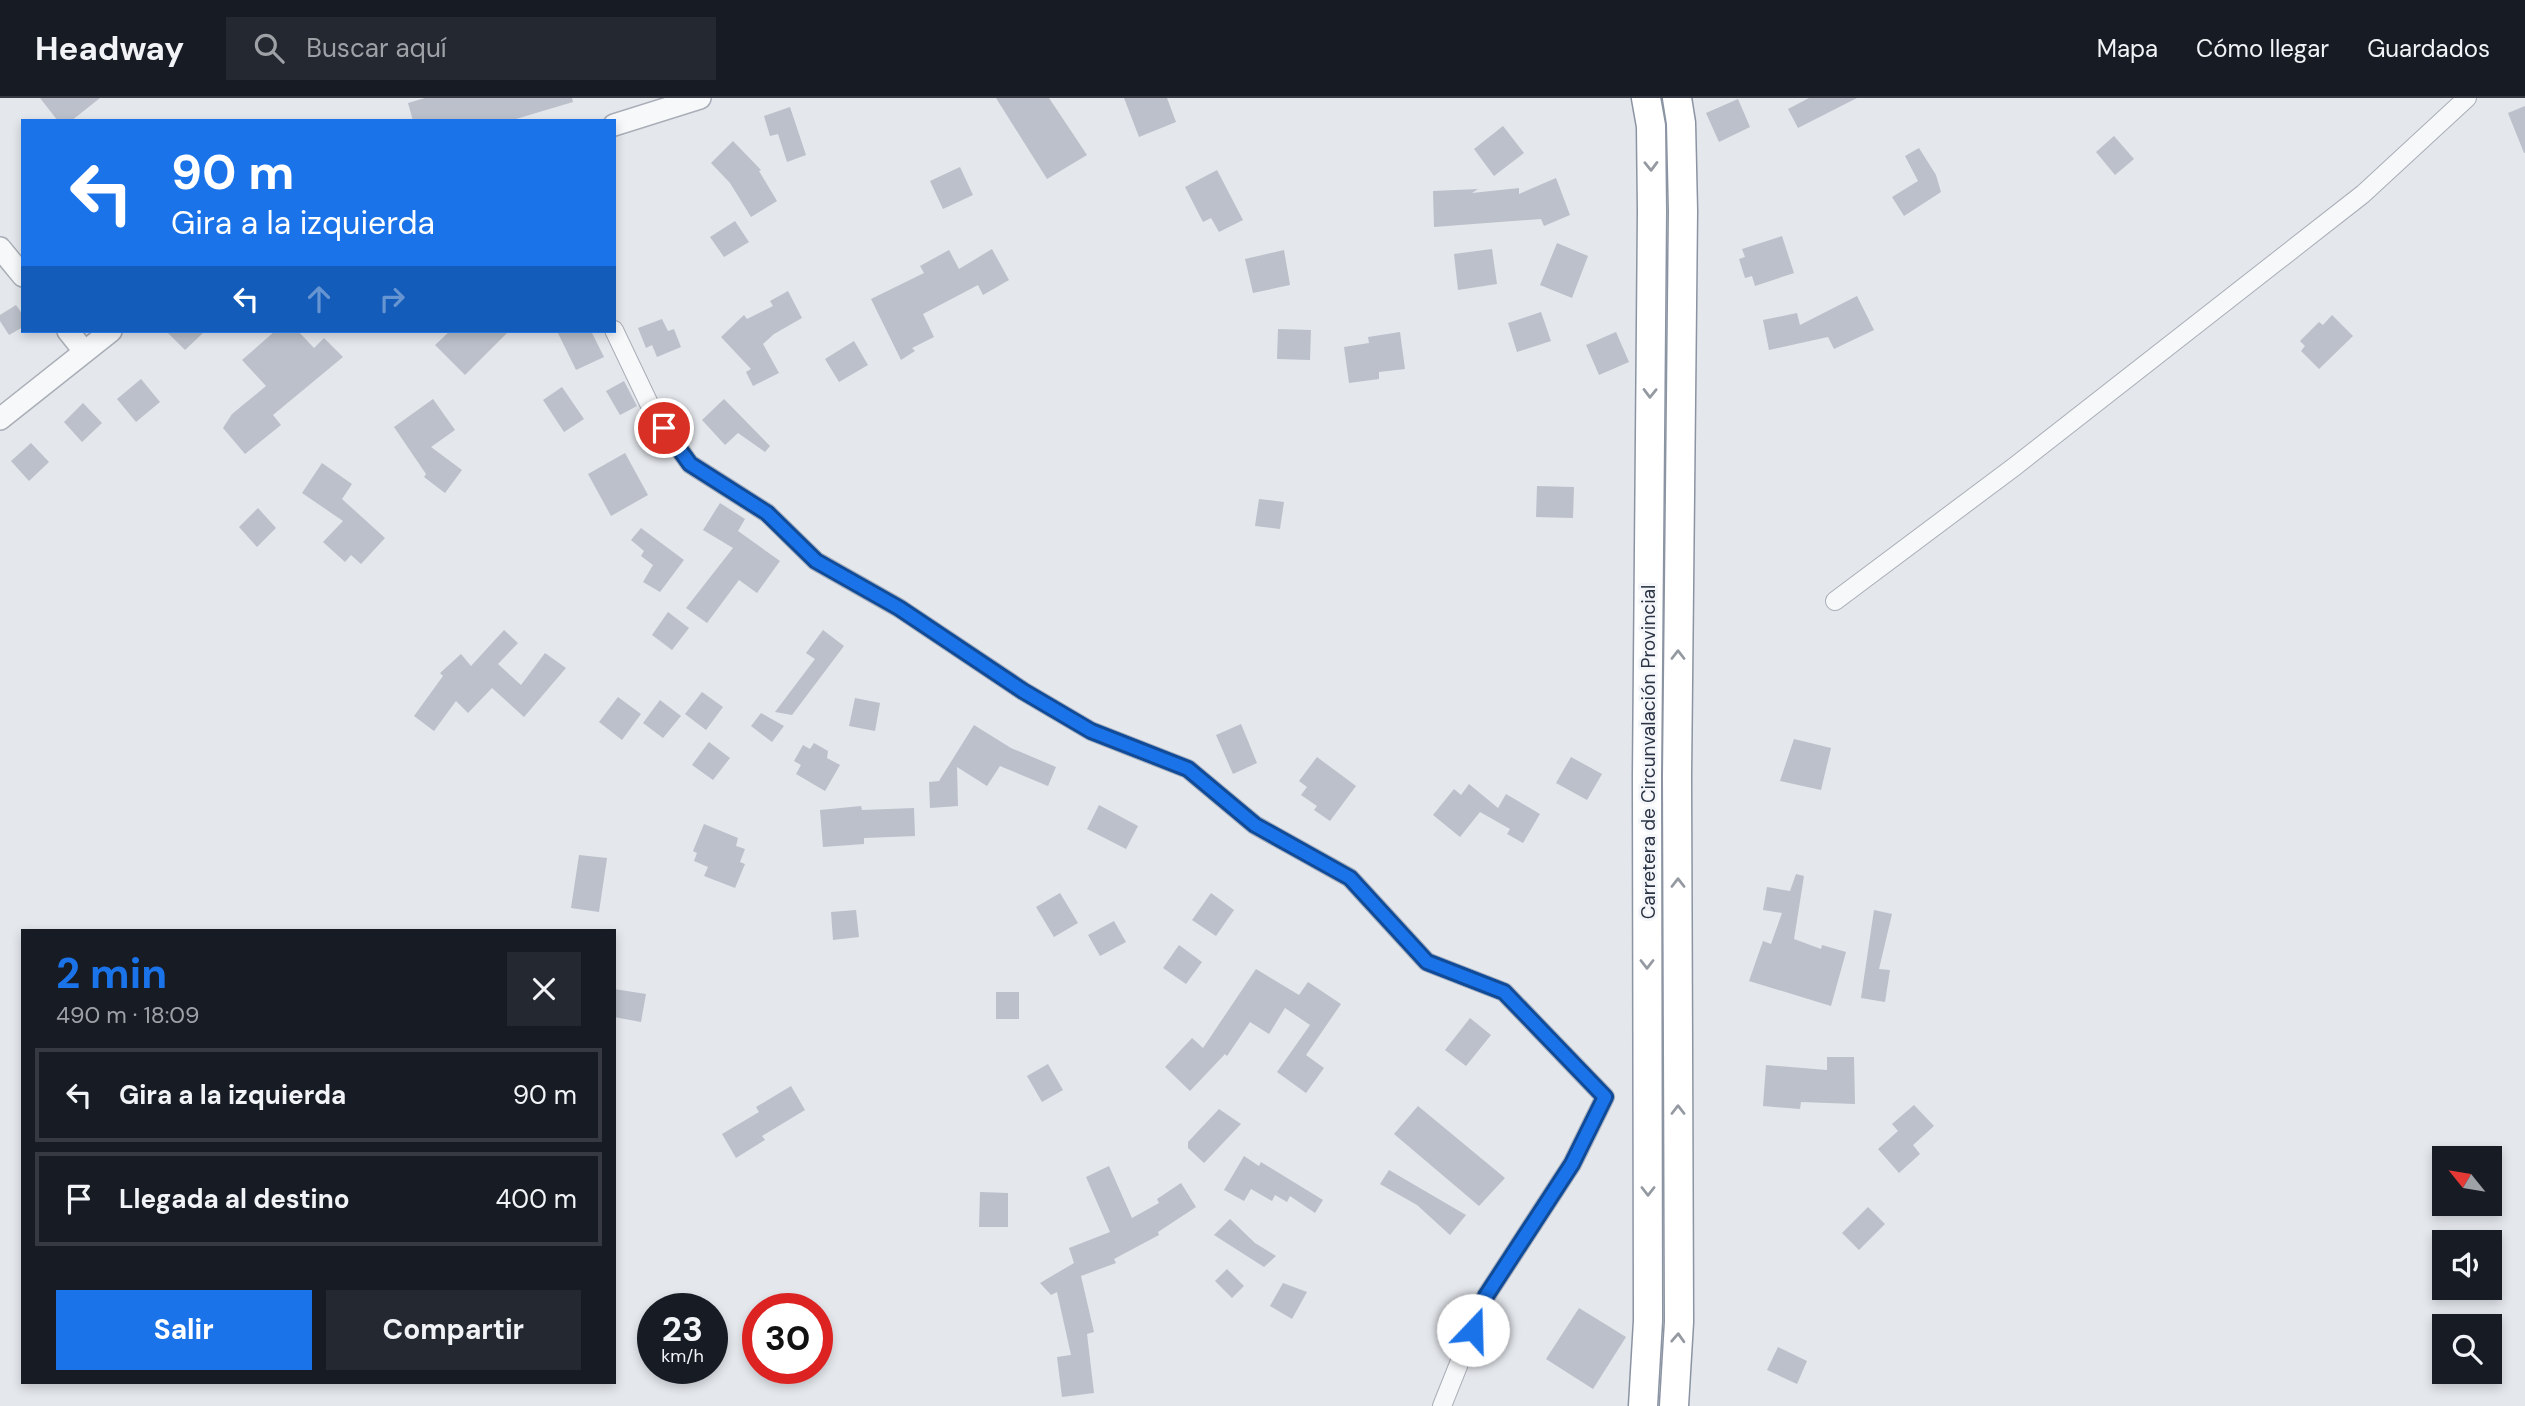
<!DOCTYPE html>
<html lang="es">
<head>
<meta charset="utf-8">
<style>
  :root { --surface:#171b24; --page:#242831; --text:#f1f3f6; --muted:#9ea1a6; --line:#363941; --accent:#1a73e8 }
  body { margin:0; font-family:"DM Sans",sans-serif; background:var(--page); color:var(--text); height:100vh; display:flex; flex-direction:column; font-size:26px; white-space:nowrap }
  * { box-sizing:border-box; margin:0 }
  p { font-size:23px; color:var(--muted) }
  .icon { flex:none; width:38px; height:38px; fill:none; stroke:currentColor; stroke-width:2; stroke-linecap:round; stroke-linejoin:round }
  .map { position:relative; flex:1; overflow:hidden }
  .side { position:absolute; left:21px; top:831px; width:595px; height:455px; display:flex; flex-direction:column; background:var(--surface); border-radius:0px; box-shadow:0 4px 10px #0003 }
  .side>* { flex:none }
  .guide { position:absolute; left:21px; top:21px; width:595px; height:214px; border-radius:0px; box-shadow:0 4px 10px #0003; background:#1a73e8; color:#fff; overflow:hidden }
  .needle { width:46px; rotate:300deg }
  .controls { position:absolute; left:2432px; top:1048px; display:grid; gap:14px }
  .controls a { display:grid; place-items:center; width:70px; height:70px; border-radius:0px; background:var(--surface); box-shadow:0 4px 10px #0003; font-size:35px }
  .speed { position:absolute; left:637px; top:1195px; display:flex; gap:14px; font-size:35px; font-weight:700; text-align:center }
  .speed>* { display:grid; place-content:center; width:91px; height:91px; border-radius:50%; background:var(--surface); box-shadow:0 4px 10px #0003; line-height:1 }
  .speed small { font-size:18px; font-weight:400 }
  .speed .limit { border:10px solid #d22; background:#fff; color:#111 }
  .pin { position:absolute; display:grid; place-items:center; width:60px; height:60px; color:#fff; margin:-30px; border:4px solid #fff; border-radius:50%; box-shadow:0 2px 7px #0007 }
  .me { position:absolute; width:77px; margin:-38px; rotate:21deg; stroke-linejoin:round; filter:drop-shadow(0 0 5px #0008) }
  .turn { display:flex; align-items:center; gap:24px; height:147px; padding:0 35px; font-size:32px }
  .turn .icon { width:91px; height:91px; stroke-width:2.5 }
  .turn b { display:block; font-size:49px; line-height:60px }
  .lanes { display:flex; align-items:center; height:66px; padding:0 35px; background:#0003; justify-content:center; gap:35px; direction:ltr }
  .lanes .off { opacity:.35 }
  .round { display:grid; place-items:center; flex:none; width:74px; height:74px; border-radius:0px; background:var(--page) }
  .head { display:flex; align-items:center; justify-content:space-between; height:119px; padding:0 35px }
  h1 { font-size:42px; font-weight:700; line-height:52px; color:var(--accent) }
  .primary-button { display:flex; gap:14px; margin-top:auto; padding:14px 35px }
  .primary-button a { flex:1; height:80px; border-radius:0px; background:var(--accent); color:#fff; font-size:28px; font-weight:700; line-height:80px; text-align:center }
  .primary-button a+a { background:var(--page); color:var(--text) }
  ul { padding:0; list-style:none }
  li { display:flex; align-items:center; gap:21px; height:94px; margin:0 14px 10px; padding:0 21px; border:4px solid var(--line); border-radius:0px }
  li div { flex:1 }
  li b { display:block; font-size:26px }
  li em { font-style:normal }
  header { display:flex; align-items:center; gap:42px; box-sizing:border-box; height:98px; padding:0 35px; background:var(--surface); border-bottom:2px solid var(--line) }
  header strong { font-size:33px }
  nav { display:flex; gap:38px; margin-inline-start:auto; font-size:24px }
  .search { width:490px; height:63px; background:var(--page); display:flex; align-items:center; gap:18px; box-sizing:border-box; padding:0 24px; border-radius:0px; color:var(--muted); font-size:26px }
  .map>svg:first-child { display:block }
</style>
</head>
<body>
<header>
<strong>Headway</strong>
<div class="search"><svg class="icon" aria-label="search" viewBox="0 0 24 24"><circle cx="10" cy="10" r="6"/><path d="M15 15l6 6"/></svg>Buscar aquí</div>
<nav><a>Mapa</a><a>Cómo llegar</a><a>Guardados</a></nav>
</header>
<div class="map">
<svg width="2525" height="1308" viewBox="0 0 2525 1308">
  <rect width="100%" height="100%" fill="#e4e7ec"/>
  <g fill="#bbc0ca">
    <path d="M40,0h60l-29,23h-13z"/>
    <path d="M425,0h147l1,4 -64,19h-96l-5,-18z"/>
    <path d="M996,0h53l38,57 -40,24z"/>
    <path d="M1124,0h43l9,24 -37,15z"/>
    <path d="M1809,0h48l-59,30 -10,-19z"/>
    <path d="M1738,1l12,28 -31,15 -13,-29z"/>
    <path d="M2525,8v47h-1l-16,-40z"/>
    <path d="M790,9l16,48 -19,7 -9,-28 -8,2 -6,-20z"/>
    <path d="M1503,28l21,27 -30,23 -20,-27z"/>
    <path d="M2114,38l20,23 -19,16 -19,-23z"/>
    <path d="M733,43l28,29 -2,1 18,30 -26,16 -21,-34 -19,-20z"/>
    <path d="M1919,50l17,27 5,17 -37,24 -12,-19 26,-16 -13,-25z"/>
    <path d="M960,69l13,28 -30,14 -13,-28z"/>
    <path d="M1217,72l26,50 -24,12 -8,-14 -8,4 -18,-35z"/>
    <path d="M1556,80l14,37 -26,11 -3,-7 -107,8 -1,-36 45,-2 -6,4 47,-5v6z"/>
    <path d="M735,123l14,21 -25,15 -14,-20z"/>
    <path d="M1782,138l12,37 -39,13 -3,-10 -7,2 -6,-19 6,-2 -3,-8z"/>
    <path d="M1557,145l31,13 -16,42 -32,-13z"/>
    <path d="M992,151l17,31 -26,15 -5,-10 -55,29 11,23 -22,11 3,3 -14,9 -30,-61 53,-26 -4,-7 29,-16 10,19z"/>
    <path d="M1492,151l5,35 -39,6 -4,-36z"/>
    <path d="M1284,152l6,35 -37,8 -8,-34z"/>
    <path d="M788,193l14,27 -28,16 -11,10 16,29 -26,13 -7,-14 5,-3 -30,-32 23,-22 3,4 26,-13 -3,-5z"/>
    <path d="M1857,198l17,34 -40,19 -6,-12 -59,13 -6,-30 34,-7 3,12z"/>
    <path d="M16,207l7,10v12l-14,8 -9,-14v-6z"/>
    <path d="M1541,214l10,29 -34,11 -9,-29z"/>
    <path d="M2332,217l21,21 -34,33 -18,-18 4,-5 -5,-5 19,-19 4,3z"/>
    <path d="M662,221l6,12 6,-2 7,18 -24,10 -5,-12 -6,3 -8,-20z"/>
    <path d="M1278,231l33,1 -1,30 -33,-1z"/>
    <path d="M166,233h39l-20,19z"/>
    <path d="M275,233h23l16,17 10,-10 19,19 -70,58 8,10 -36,29 -22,-26 9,-14 34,-28 -24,-26z"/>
    <path d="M450,233h59l-44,44 -30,-30z"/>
    <path d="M557,233h34l13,26 -28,13z"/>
    <path d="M1400,234l5,37 -26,3v7l-30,4 -5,-36 25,-4 -1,-6z"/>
    <path d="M1616,234l13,30 -30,13 -13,-30z"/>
    <path d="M854,243l14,24 -29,17 -14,-23z"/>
    <path d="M141,281l19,23 -24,20 -19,-23z"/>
    <path d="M624,283l13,25 -17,9 -14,-24z"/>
    <path d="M562,289l22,32 -20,13 -21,-32z"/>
    <path d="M433,301l22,31 -24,17 31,23 -17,23 -21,-16 2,-3 -32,-47z"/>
    <path d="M724,301l46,47 -5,6 -27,-19 -13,12 -23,-25z"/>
    <path d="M83,305l19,20 -20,19 -18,-20z"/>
    <path d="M31,345l18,19 -20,19 -18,-20z"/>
    <path d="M625,355l23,42 -37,21 -23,-42z"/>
    <path d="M322,365l30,21 -10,15 43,39 -24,26 -10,-9 -6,7 -22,-20 20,-21 -41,-28z"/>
    <path d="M1537,388l37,1 -1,31 -37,-1z"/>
    <path d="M1259,401l25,3 -4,27 -25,-3z"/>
    <path d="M720,405l25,16 -7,12 42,30 -23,32 -18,-13 -32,43 -21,-15 47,-60 -30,-18z"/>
    <path d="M258,410l18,20 -19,19 -18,-20z"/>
    <path d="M641,430l43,32 -24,32 -17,-10 10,-17 -12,-9 3,-5 -13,-11z"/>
    <path d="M668,514l21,16 -17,22 -20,-15z"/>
    <path d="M504,532l14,13 -20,21 23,21 24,-32 21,15 -42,49 -32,-29 -24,25 -12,-12 -22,30 -20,-15 29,-40 -3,-3 21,-19 10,12z"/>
    <path d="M823,532l21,16 -52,69 -17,-3 40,-53 -9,-6z"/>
    <path d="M702,594l21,15 -17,23 -21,-16z"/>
    <path d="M618,599l23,17 -19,26 -23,-18z"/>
    <path d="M855,600l25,5 -5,28 -26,-5z"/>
    <path d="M660,602l21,16 -18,22 -20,-15z"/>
    <path d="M761,615l23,13 -12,16 -21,-16z"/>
    <path d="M1241,626l16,39 -24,11 -17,-39z"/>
    <path d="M974,627l37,23 45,19 -8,19 -48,-20 -13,20 -30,-19 1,39 -28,2 -1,-26 10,-1z"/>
    <path d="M1794,641l37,9 -10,42 -41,-9z"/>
    <path d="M709,644l21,16 -17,22 -21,-15z"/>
    <path d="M814,645l14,8 -1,7 13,7 -15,26 -29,-17 5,-9 -7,-4 9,-16 7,4z"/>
    <path d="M1317,659l39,29 -26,35 -16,-11 3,-4 -16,-11 6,-8 -8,-6z"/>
    <path d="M1571,659l31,17 -15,26 -31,-17z"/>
    <path d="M1469,686l29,24 8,-14 34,20 -17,29 -16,-9 3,-5 -30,-17 -20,25 -27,-22 21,-26 7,6z"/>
    <path d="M1099,707l39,21 -12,23 -39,-20z"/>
    <path d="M861,708l1,4 52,-2 1,28 -51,2v6l-41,3 -3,-37z"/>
    <path d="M704,726l34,14 -2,8 9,3 -5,13 5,2 -10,24 -31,-12 4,-9 -14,-6 3,-8 -4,-2z"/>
    <path d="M579,757l28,3 -8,54 -28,-4z"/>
    <path d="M1796,776l8,2 -10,63 27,10 1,-4 24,7 -15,54 -82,-25 14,-40 8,3 11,-31 -19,-3 4,-23 23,4z"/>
    <path d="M1060,795l18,30 -24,14 -18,-30z"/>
    <path d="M1211,795l23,17 -18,26 -24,-16z"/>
    <path d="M856,812l3,27 -26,3 -2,-28z"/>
    <path d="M1874,812l18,4 -13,55 11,1 -5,32 -24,-4z"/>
    <path d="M1114,823l12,21 -26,14 -12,-21z"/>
    <path d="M1179,847l23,17 -16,22 -23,-16z"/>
    <path d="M1256,871l43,26 9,-13 33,22 -35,51 18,13 -18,25 -29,-21 33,-47 -25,-17 -16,26 -19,-12 -23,34 -2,-2 -35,37 -25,-24 27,-29 11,10z"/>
    <path d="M614,891l32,5 -5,28 -27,-5z"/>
    <rect x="996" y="894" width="23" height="27"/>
    <path d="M1470,920l21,17 -25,31 -21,-16z"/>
    <path d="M1827,959h27l1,47 -54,-2 -1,7 -37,-3 3,-41 61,5z"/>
    <path d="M1048,966l15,26 -21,12 -15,-26z"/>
    <path d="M791,988l14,24 -43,26 3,4 -29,18 -14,-24 37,-22 -3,-5z"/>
    <path d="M1914,1007l20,21 -21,19 7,9 -21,19 -21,-24 20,-18 -6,-7z"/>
    <path d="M1418,1008l87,72 -26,28 -85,-72z"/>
    <path d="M1219,1011l22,15 -37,39 -16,-15v-6z"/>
    <path d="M1244,1058l15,10 2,-4 62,38 -8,13 -25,-17 -3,6 -12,-7 -3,6 -21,-12 -7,12 -20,-11z"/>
    <path d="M1109,1068l23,52 27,-15 -2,-4 24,-16 15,24 -38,25 1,3 -45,24 2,4 -35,13 13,56 -7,2 7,59 -32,4 -5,-40 14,-2 -14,-63 -6,3 -11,-12 34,-20 -5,-15 41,-16 -24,-55z"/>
    <path d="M1389,1072l77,45 -16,20 -33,-30 -37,-21z"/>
    <path d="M980,1094l28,1v34h-29z"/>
    <path d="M1868,1109l17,17 -26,26 -17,-17z"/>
    <path d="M1230,1121l25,24 21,13 -12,11 -50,-32z"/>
    <path d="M1227,1171l17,17 -12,12 -17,-17z"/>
    <path d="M1283,1185l24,9 -15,27 -22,-13z"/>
    <path d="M1579,1210l47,29 -33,52 -47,-30z"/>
    <path d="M1778,1249l29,14 -10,23 -30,-14z"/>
  </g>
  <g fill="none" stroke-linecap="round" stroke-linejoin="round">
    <g stroke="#a9aeb7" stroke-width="20">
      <g id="minor">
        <path d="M614,232l40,84 36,50 77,49 49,48 83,47 124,83 68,40 97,38 67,56 95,53 77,84 77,30 101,105 -33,67 -86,132 -44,110"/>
        <path d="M1835,503l179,-134 349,-273 104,-96"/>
      </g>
    </g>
    <g stroke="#a9aeb7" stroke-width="24">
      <g id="tertiary">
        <path d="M614,27l86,-27"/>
        <path d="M0,150l23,28"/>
        <path d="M68,233l16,20"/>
        <path d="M0,321l111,-88"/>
      </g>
    </g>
    <g stroke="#8b94a3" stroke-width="31">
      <g id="trunk">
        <path d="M1643,1308l5,-85 -1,-545 5,-565 -1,-85 -5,-28"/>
        <path d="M1674,1308l5,-84 -2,-546 6,-565 -2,-88 -4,-25"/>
      </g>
    </g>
    <use href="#minor" stroke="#f7f8fa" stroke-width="18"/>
    <use href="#tertiary" stroke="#f7f8fa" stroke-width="21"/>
    <use href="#trunk" stroke="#fff" stroke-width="28"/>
  </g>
  <defs><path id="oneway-chevron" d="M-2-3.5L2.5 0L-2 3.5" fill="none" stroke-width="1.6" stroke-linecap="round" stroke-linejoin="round" transform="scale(1.75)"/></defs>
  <g stroke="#959aa2">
    <use href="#oneway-chevron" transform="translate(1651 68) rotate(89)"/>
    <use href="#oneway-chevron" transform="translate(1650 295) rotate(91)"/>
    <use href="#oneway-chevron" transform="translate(1678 557) rotate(-90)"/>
    <use href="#oneway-chevron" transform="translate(1678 785) rotate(-90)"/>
    <use href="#oneway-chevron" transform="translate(1647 866) rotate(90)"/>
    <use href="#oneway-chevron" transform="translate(1678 1012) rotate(-90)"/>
    <use href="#oneway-chevron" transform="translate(1648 1093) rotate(90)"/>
    <use href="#oneway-chevron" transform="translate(1678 1240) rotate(-87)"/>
  </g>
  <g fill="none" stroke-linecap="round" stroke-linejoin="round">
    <g stroke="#114b97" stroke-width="18">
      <path id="route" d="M664,330l26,36 77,49 49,48 83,47 124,83 68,40 97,38 67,56 95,53 77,84 77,30 101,105 -33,67 -86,132 -13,34"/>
    </g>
    <use href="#route" stroke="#1a73e8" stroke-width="12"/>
  </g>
  <g text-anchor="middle" stroke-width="6" stroke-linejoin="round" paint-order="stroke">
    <g font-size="19" fill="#2b3445" stroke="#f4f6f9">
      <text transform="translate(1648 654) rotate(-90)" y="7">Carretera de Circunvalación Provincial</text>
    </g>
  </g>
</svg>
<div class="controls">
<a><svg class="needle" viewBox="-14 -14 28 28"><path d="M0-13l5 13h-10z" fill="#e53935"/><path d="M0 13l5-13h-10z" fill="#9ea1a6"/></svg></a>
<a><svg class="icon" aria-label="sound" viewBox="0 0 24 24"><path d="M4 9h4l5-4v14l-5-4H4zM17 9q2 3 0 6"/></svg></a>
<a><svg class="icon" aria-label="search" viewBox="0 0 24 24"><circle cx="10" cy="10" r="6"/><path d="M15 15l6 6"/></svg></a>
</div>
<div class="speed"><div>23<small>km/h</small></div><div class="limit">30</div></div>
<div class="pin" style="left:664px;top:330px;background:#d93025"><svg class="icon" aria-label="arrive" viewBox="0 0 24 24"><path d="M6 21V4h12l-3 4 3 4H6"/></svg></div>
<svg class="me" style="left:1473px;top:1232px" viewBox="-20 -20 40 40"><circle r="19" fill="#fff"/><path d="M0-13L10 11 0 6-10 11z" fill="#1a73e8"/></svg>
<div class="guide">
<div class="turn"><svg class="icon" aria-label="left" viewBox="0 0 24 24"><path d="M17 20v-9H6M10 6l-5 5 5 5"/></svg><div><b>90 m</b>Gira a la izquierda</div></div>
<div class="lanes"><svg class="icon" aria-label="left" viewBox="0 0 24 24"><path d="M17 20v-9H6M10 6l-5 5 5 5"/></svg><svg class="icon off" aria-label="ahead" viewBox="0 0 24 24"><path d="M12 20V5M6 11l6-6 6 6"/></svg><svg class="icon off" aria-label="right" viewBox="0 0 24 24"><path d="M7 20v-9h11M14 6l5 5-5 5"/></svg></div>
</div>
<section class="side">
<div class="head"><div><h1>2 min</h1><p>490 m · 18:09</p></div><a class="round"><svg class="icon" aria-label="close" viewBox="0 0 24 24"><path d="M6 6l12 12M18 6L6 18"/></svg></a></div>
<ul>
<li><svg class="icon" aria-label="left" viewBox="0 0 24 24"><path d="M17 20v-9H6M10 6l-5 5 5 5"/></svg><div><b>Gira a la izquierda</b></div><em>90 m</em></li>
<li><svg class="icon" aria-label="arrive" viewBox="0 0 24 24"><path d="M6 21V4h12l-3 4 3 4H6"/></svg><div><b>Llegada al destino</b></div><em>400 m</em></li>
</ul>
<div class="primary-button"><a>Salir</a><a>Compartir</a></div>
</section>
</div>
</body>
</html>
